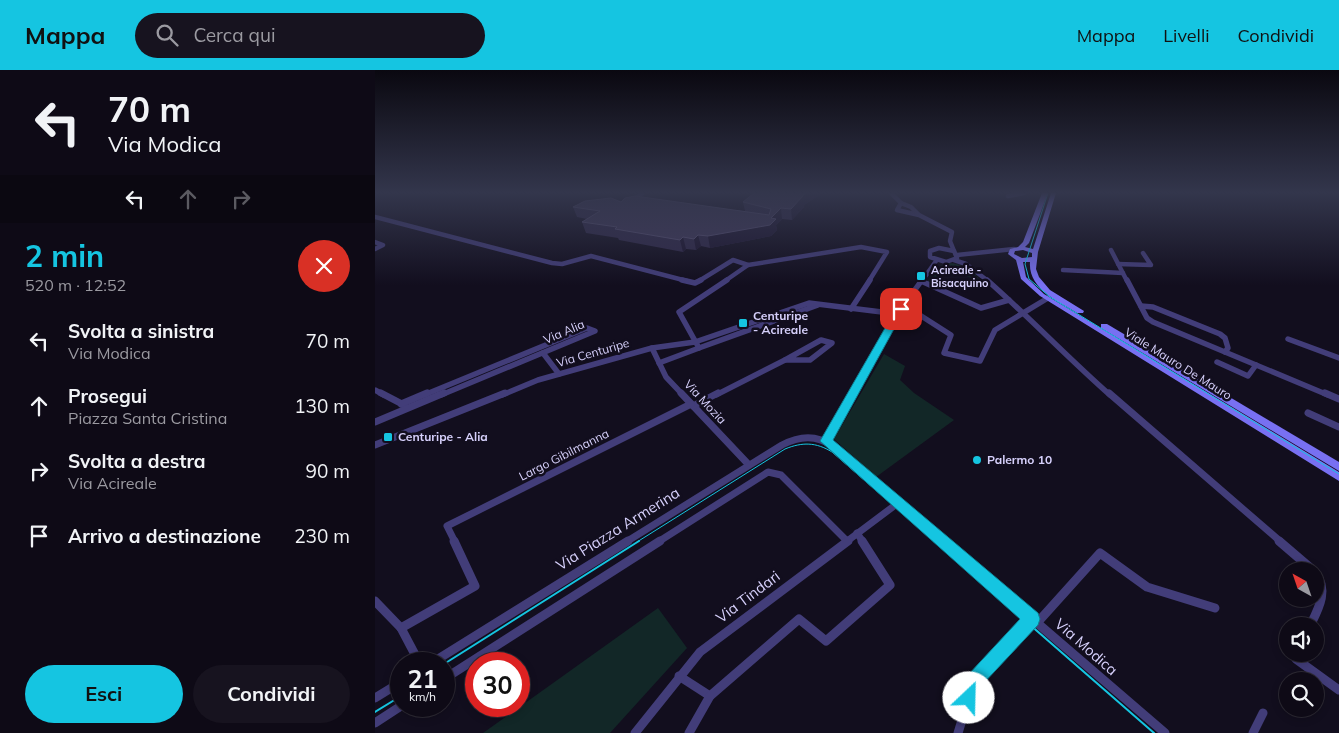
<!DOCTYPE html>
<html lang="it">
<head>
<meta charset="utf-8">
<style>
  :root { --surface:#0e0a16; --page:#17131f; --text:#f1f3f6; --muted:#9b9aa1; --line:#2e2b35; --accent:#15c5e1 }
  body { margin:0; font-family:Mulish,sans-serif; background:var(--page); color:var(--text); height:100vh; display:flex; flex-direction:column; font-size:19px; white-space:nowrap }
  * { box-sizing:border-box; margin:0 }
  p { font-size:16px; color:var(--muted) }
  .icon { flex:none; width:28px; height:28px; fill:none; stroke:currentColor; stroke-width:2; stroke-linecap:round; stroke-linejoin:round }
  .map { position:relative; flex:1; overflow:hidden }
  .side { display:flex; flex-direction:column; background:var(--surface); width:375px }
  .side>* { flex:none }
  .banner { background:#0e0a16; color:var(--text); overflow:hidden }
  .needle { width:32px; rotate:320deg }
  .buttons { position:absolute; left:904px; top:492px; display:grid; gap:10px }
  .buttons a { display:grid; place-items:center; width:45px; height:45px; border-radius:50%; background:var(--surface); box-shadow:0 2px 8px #0003,0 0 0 1px var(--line); font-size:25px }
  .speed { position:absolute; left:15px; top:582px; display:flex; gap:10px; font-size:25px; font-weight:700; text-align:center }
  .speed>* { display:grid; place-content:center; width:65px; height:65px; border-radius:50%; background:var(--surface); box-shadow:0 2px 8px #0003,0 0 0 1px var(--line); line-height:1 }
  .speed small { font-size:12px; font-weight:400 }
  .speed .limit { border:8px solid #d22; background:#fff; color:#111 }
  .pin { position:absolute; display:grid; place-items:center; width:42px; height:42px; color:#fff; margin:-21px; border-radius:10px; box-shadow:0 2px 8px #0006 }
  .me { position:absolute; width:55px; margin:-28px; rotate:24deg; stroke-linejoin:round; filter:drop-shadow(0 0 4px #0008) }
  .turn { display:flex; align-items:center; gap:18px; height:105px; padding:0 25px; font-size:22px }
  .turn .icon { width:65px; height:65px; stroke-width:2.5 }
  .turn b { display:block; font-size:35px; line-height:42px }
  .lanes { display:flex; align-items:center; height:48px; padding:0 25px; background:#0003; justify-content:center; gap:25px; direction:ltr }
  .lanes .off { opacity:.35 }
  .round { display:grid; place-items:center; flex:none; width:52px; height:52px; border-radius:26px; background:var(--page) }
  .head { display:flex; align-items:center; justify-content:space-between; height:85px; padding:0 25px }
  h1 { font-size:30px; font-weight:700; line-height:38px; color:var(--accent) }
  .action { display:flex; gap:10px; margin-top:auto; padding:10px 25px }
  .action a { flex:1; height:58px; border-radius:30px; background:var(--accent); color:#111; font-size:20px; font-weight:700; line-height:58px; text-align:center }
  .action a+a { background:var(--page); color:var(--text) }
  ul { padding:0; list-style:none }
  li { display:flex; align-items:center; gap:15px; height:65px; padding:0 25px }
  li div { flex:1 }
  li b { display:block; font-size:19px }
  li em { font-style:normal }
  header { display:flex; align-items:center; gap:30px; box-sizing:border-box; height:70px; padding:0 25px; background:var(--accent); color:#111 }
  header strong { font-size:24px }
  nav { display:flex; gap:28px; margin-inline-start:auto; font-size:18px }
  .search { width:350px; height:45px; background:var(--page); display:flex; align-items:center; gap:12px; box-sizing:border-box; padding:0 18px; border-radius:28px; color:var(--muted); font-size:19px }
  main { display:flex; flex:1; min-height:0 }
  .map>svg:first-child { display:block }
</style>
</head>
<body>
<header>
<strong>Mappa</strong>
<div class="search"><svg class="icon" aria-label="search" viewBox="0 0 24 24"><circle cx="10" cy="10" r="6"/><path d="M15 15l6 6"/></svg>Cerca qui</div>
<nav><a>Mappa</a><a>Livelli</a><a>Condividi</a></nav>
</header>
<main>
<section class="side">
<div class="banner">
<div class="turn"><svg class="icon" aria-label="left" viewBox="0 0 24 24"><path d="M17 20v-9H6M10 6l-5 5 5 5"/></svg><div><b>70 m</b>Via Modica</div></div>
<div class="lanes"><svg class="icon" aria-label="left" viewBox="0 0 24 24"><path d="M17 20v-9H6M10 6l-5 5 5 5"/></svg><svg class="icon off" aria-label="ahead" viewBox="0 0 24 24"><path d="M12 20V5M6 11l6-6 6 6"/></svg><svg class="icon off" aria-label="right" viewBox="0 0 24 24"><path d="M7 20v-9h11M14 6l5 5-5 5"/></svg></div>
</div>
<div class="head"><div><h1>2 min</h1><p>520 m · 12:52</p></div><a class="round" style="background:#d93025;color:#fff"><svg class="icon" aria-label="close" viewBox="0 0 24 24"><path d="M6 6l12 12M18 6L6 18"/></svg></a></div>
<ul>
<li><svg class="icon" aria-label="left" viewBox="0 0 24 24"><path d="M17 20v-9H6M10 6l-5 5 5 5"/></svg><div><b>Svolta a sinistra</b><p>Via Modica</p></div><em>70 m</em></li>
<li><svg class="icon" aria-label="ahead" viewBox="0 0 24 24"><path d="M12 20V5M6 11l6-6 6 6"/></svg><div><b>Prosegui</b><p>Piazza Santa Cristina</p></div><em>130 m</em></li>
<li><svg class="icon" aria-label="right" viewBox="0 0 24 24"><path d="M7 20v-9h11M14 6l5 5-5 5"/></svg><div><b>Svolta a destra</b><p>Via Acireale</p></div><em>90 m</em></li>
<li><svg class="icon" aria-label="arrive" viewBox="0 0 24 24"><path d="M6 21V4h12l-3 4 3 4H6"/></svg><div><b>Arrivo a destinazione</b></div><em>230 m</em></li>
</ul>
<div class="action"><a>Esci</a><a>Condividi</a></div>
</section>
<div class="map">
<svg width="964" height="663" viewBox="0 0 964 663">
  <rect width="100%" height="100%" fill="#120e1e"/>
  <g fill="#122727">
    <path d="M574,193c13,1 25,6 31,18l-14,-5h-17l-7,-3 -7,10h-8c6,-11 9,-18 22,-20z"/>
    <path d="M509,284l21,12 -5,14 14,13 40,27 -78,57 -42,-38z"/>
    <path d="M283,538l29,40 -77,85h-127z"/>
  </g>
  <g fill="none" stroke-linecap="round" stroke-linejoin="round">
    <g stroke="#423d79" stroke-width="4.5">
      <path d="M516,123l10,10 -4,7 22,5 33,17 -2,9 4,10"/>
      <path d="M633,126l16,-3"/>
      <path d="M257,131l11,-8"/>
      <path d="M526,133l10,4 7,7"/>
      <path d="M0,147l177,46 10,1 29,-8 96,25"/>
      <path d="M0,172l8,3 -8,4"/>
      <path d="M564,178l15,3 3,7 -11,4 -16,-5v-6z"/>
      <path d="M736,180l16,31"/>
      <path d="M582,185l57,-6"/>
      <path d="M579,190l12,4 22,17"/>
      <path d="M743,194l33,1 -8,-12"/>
      <path d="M373,195l113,-18 26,5 -18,29"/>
      <path d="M688,200l60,3"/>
      <path d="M324,211l34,-21 15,5 -23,16"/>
      <path d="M547,211l14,-20"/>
    </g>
    <g stroke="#423d79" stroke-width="5.5">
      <path d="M307,210l13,3 6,-3"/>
      <path d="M352,210l-48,32 20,36 119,-43"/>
      <path d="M612,210c42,37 81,78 123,115"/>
      <path d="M752,210l20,38 6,4 175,73"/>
      <path d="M546,211l60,27 28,-8"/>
      <path d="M766,236l12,1 67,27 5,4 3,10 -3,4"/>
      <path d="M476,239l19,-29"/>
      <path d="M526,239l14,3 36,23 -7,18 36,8 15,-31 53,-32"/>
      <path d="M913,269l51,19"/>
      <path d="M446,270l11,3 -22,17h-25z"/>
      <path d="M277,278l14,29 17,18"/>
      <path d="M168,283l16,21"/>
      <path d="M842,292l31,14 8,-11"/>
      <path d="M284,293l40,-15"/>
      <path d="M0,320l9,5"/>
      <path d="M49,325l163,-67 8,3 -154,64"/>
      <path d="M127,325l36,-15 114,-32 43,-6 114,-39 89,11"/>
      <path d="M341,325l69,-35"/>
      <path d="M477,325l49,-86 21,-29"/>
    </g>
    <g stroke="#423d79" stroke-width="7">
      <path d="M6,323l23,12"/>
      <path d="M306,323l68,72"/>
      <path d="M734,323l172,149"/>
      <path d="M950,323l14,6"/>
      <path d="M26,334l26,-11"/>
      <path d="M318,336l25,-13"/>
      <path d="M933,343l31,14"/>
      <path d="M0,352l69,-29"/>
      <path d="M451,371l27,-48"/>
      <path d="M0,375l130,-52"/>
      <path d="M482,463l6,9"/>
      <path d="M80,472l-8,-16 244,-122"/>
      <path d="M251,472l156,-97c17,-9 34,-11 50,1l111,96"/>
      <path d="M283,472l110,-70 13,3 66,66"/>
      <path d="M471,472l52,-39"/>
    </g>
    <g stroke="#423d79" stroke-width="9">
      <path d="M567,471l223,192"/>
      <path d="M904,471l35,30"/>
      <path d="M0,531l26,27 19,36"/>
      <path d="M662,553l63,-70 47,34 68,21"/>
      <path d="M935,556c9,-18 19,-36 5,-54"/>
      <path d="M26,558l74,-42 -21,-45"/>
      <path d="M923,584l-2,5 43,31"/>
      <path d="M55,594l198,-123"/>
      <path d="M304,606l31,20"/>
      <path d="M69,609l216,-138"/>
      <path d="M0,628l26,-16"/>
      <path d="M0,653l26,-17"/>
      <path d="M260,663l65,-81 148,-111"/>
      <path d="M314,663l21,-37 89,-77 27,22 64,-56 -28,-44"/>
      <path d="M583,663l16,-52 58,-62"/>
      <path d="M878,663l10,-20"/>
    </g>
    <g fill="#7870f2" fill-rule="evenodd">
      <path d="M667,123h6l-19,50 -4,4 8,2 18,-56h5l-18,59 -2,17 3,8 11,13 34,21 -1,2h-6c-19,-12 -49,-24 -47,-51h-7l3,15 18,17 295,178v9l-299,-185 -19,-17 -5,-19 -8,-6 2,-5 8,-2 5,-5zM648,180l9,3v4l-10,1 -8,-4 1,-3z"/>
      <path d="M726,254h6l232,138v9l-238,-143z"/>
    </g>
    <g stroke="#15c5e1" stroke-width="1">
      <path d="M673,123l-23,71 4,15 21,18 289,177"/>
      <path d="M262,472l148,-93c17,-7 31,-7 47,3l103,90"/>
    </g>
    <g stroke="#15c5e1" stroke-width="2">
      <path d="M559,471l220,192"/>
      <path d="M69,594l195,-123"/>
      <path d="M0,642l26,-16"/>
    </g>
  </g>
  <path fill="#30294a" d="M379,123h67v1l-17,11v2l-12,13 -10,-1 -6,6 1,5 -6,6 -61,12 -9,-2 -5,4 -10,-1 -3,3 -64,-12 -1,-2 -32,-5 -4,-11 5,-3 -10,-2 -4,-10 48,-5 124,9 -2,-9z"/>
  <g fill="#1d1631">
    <path d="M431,123h15v1l-17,11v2l-12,13 -1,-11 11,-13z"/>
    <path d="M406,138l1,11 -6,6 1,5 -6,6 -61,12 -2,-12 63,-18z"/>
    <path d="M323,165l3,11 -5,4 -2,-11z"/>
    <path d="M308,167l3,12 -3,3 -3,-12z"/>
  </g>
  <path fill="#423b5d" stroke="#595276" d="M379,123h52l-4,3h1l-12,13 -10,-1 -10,10 5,1 -6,6 -62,11 -10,-1 -4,4 -11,-2 -3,3 -65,-11 2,-2 -35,-5 18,-11 -27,-4 12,-6 26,-3 10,4 4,-4 10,-2 134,19 2,-6 -28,-7z"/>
  <linearGradient id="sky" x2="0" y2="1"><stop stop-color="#0a0810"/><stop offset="0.57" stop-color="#33364c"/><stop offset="1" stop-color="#33364c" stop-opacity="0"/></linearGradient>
  <rect width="964" height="215" fill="url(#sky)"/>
  <path fill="#15c5e1" stroke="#0e8092" d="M526,236l4,3 -72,131 205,173 2,6 -2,6 -57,61 -6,19 -6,2 -7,-2 -2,-7 8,-23 52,-56 -200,-178 76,-132z"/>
  <g fill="#15c5e1" stroke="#120e1e" stroke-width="2">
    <rect x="541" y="201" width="10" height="10" rx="2.5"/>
    <rect x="363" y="248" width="10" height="10" rx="2.5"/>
    <rect x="8" y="362" width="10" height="10" rx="2.5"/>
    <circle cx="602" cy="390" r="5"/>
  </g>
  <g text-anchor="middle" stroke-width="5" stroke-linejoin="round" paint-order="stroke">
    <g font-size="11" font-weight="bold" fill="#d6d0fb" stroke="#120e1e" text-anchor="start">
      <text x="556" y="204">Acireale -<tspan x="556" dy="13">Bisacquino</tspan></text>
    </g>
    <g font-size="12" font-weight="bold" fill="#d6d0fb" stroke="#120e1e" text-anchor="start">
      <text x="378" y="250">Centuripe<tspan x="378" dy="14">- Acireale</tspan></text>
      <text x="23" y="371">Centuripe - Alia</text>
      <text x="612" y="394">Palermo 10</text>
    </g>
    <g font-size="12" fill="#d6d0fb" stroke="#120e1e">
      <text transform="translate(189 262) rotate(-23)" y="4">Via Alia</text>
      <text transform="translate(218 283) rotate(-16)" y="4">Via Centuripe</text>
      <text transform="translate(803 294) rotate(32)" y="4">Viale Mauro De Mauro</text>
      <text transform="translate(330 332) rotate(47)" y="4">Via Mozia</text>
      <text transform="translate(189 385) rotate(-27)" y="4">Largo Gibilmanna</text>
    </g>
    <g font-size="15" fill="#d6d0fb" stroke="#120e1e">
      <text transform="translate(243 459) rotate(-32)" y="5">Via Piazza Armerina</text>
      <text transform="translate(373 527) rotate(-37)" y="5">Via Tindari</text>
      <text transform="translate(711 577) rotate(41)" y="5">Via Modica</text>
    </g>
  </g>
</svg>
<div class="buttons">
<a><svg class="needle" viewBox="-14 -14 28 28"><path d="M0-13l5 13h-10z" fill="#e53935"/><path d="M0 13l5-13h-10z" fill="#9b9aa1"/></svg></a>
<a><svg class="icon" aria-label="sound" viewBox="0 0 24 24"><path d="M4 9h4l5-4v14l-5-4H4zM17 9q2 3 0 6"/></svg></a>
<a><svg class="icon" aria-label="search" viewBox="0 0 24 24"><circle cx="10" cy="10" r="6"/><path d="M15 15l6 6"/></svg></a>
</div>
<div class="speed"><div>21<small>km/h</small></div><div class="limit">30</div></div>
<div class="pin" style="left:526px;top:239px;background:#d93025"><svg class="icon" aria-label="arrive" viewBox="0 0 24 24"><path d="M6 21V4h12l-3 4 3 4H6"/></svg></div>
<svg class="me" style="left:594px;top:628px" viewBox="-20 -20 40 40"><circle r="19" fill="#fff"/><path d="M0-13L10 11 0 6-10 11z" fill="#15c5e1"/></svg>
</div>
</main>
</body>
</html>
